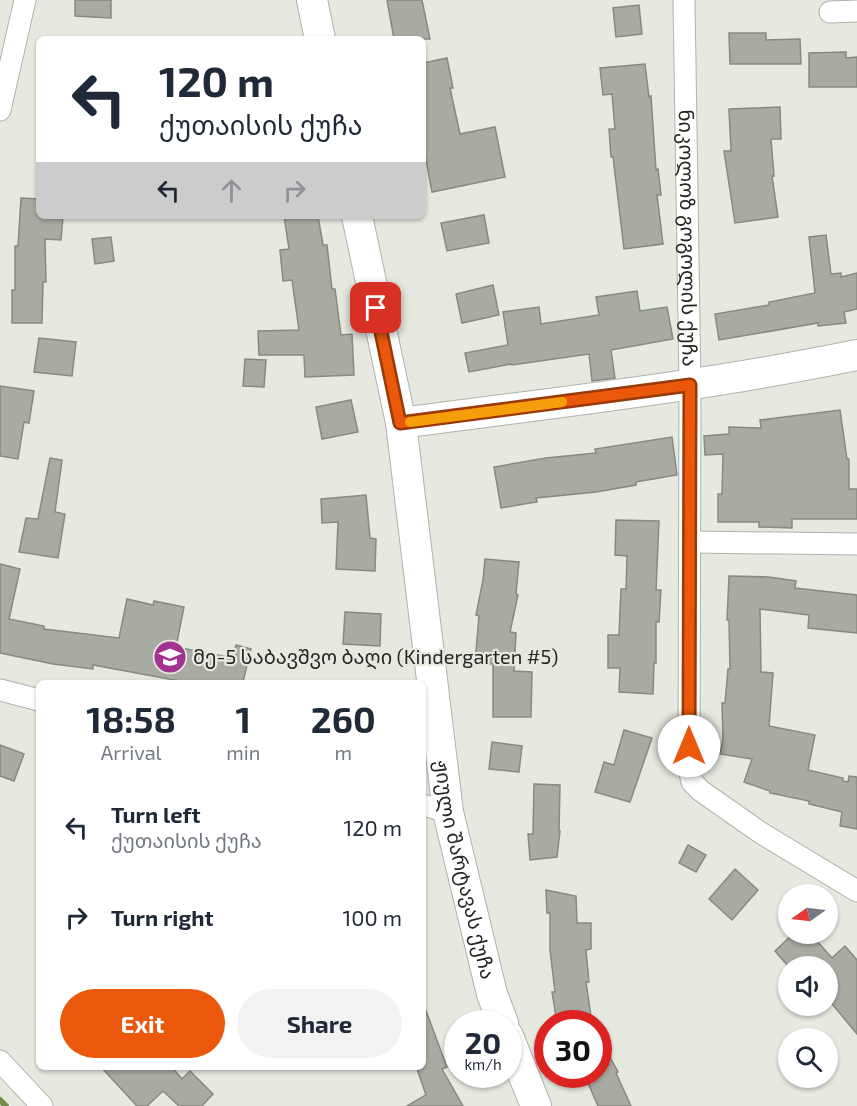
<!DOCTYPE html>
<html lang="en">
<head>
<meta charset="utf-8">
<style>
  :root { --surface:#fff; --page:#f2f2f3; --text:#1f2937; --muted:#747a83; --accent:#ea580c }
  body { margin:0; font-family:"Exo 2","Noto Sans Georgian",sans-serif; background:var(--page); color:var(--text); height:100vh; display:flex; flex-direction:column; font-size:22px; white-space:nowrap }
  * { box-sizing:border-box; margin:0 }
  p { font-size:20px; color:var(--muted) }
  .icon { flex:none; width:33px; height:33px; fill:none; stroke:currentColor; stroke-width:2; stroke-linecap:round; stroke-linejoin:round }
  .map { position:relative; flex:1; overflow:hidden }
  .side { position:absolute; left:36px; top:680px; width:390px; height:390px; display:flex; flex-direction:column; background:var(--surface); border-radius:9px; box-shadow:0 2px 4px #0004 }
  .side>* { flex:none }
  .top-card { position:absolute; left:36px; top:36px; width:390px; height:183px; border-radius:9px; box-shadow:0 2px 4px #0004; background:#fff; color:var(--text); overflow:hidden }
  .needle { width:39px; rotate:256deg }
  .buttons { position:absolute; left:778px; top:884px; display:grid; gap:12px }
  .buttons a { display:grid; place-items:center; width:60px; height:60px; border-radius:50%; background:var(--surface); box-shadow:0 2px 4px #0004; font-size:30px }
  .speed { position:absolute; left:444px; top:1010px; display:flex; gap:12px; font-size:30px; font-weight:700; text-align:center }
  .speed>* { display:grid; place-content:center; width:78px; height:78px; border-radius:50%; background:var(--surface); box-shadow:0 2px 4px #0004; line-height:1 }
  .speed small { font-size:15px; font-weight:400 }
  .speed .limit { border:9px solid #d22; background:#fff; color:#111 }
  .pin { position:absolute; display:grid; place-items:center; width:51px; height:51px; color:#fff; margin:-26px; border-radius:12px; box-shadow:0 3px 9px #0006 }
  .me { position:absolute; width:66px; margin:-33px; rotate:0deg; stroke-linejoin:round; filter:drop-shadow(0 0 4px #0008) }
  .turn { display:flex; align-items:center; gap:21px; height:126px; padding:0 24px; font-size:27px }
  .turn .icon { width:78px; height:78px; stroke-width:2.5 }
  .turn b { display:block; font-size:42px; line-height:51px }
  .lanes { display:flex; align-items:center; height:57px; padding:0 24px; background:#0003; justify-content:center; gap:30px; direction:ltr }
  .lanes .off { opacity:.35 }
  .eta { display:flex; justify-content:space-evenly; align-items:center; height:102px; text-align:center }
  .eta b { font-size:36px; font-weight:700; line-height:42px }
  .primary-button { display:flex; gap:12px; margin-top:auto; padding:12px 24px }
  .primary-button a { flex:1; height:69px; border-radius:36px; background:var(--accent); color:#fff; font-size:24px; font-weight:700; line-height:69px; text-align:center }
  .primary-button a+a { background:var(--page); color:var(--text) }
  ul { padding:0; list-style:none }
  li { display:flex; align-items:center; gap:18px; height:90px; padding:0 24px }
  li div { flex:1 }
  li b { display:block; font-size:22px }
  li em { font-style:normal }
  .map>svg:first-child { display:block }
</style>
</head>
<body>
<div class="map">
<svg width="857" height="1106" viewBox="0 0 857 1106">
  <rect width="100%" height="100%" fill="#e5e9df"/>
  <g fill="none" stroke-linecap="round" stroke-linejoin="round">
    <path stroke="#738b49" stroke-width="6" d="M0,1100l6,6"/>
  </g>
  <g fill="#a7aba1" stroke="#868a81" stroke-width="1.5">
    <path d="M75,0h36v18l-36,-2z"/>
    <path d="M387,0h35l8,39h-36z"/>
    <path d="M639,5l3,29 -26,3 -3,-29z"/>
    <path d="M729,33h37v7l34,-1 1,25h-71z"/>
    <path d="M846,52v6l11,-1v30h-48v-34z"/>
    <path d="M447,58l6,30h-3l10,46 35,-7 10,50 -73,15 -9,-48v-81z"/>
    <path d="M645,64l4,33 2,-1 5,74 2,-1 3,26h-4l6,49 -39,5 -11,-92h-2l-2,-28h6l-3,-35 -9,1 -3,-27z"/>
    <path d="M780,107l1,32h-10l3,37h-2l6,41 -43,6 -11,-72h7l-2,-42z"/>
    <path d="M21,198l18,1v17h24l-2,24 -16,-1 1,43h-3l-1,41h-30v-33h3v-44h3z"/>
    <path d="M484,215l5,28 -42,8 -6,-28z"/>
    <path d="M284,216h34l5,29h4l5,44h3l6,46 11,-1 2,41 -49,2 -1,-22h-45l-1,-24 41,-1 -7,-50 -9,1 -3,-31 9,-1z"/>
    <path d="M826,235l5,39 10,-1v4l16,-4v36l-13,3 2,11 -28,3v-3l-99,17 -4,-26 54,-9v-3l46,-9 -6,-56z"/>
    <path d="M111,237l3,24 -19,3 -3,-25z"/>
    <path d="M493,285l6,30 -37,8 -6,-29z"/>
    <path d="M637,291l3,20 27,-4 6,32 -62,11 4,28 -23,3 -3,-27 -77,11 -1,-1 -42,8 -4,-19 43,-8 -5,-33 36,-5 2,17 58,-9 -3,-18z"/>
    <path d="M39,338l37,4 -4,34 -38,-4z"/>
    <path d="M245,359l21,1 -2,27 -21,-1z"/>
    <path d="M0,386l34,5 -5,32 -5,-1 -6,37 -18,-3z"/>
    <path d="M351,400l7,32 -36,7 -6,-32z"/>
    <path d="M840,410l7,49h2v30h8v30h-65v9l-33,-1v-5h-41v-28h4l1,-40 -18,1 -1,-19 25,-2v-7l32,1 -1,-8z"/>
    <path d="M672,437l5,38 -41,7v3l-40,7 -60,6 1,4 -36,6 -7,-41 52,-9 50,-5 -1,-4z"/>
    <path d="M50,458l12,2 -7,52 10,2 -7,44 -39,-6 7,-34 12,1z"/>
    <path d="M366,495l4,43 6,1 -1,32 -39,-2 2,-47 -16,1 -1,-24z"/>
    <path d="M616,520l43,1 -3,69h5l-2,32h-3v41h-2l-1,31 -34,-2 1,-24h-12v-33h11l2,-46h5l1,-33 -12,-1z"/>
    <path d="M485,559l34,3 -3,32 2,1 -8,37 6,1 -2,38 18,1 -1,45h-38v-53l-18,-1 4,-47 -3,-1 7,-35z"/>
    <path d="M0,564l20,5 -11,50 35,7v3l75,9 8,-39 26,6 1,-4 30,6 -8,40 57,11 3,-13 15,4 -8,33h-58l-92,-17v4l-40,-5 -53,-11z"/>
    <path d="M729,576l40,1 27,4 -1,7 62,7v38l-49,-5 1,-13 -49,-6 1,63 12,1 -4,53 46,9 -7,35 35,8v3l5,1 1,-6 8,1v52l-17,-3 2,-14 -33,-8v-3l-39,-8v-2l-26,-9 8,-23 -32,-5 3,-15 -1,-36h3l3,-34h2l-1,-49h-2z"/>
    <path d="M345,612l36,2 -1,32 -37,-2z"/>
    <path d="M624,730l28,8 -22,64 -35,-10 9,-30 10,3z"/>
    <path d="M492,742l30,4 -3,26 -30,-3z"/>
    <path d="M0,745l24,9 -10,27 -14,-5z"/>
    <path d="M534,784l26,1 -1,46h1l-3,26 -27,3 -2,-26h5z"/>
    <path d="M688,845l18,10 -10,17 -17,-9z"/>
    <path d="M735,869l23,21 -26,30 -23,-21z"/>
    <path d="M546,890l30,6 1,27h14v26l-5,1 3,32h-3l6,41h-35l-5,-31h3l-5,-42v-37h-3z"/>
    <path d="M794,933h16l22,25 13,-12 12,14v74l-29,-35v-33h-40l-13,-15z"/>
    <path d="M423,1008h2l22,59 -5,2 21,37h-56l19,-11 -10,-29h7z"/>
    <path d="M598,1035l20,37 -2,1 15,33h-33l-14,-32h14z"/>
    <path d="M100,1066h71l11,13 8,-8 23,23 -11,12h-23l-16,-15 -16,15h-10z"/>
  </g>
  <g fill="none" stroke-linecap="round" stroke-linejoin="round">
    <g stroke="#afb3a9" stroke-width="23">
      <g id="street">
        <path id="s1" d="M684,0l6,385 -1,384 3,13 9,9 60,42 96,58"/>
        <path d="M830,12l27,-1"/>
        <path d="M0,110l25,-110"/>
        <path d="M690,542l167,2"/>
        <path d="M0,690l39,10"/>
        <path d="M423,805l25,7"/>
        <path d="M0,1061l42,45"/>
      </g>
    </g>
    <g stroke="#afb3a9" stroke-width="32">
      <g id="secondary">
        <path d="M312,0l8,39"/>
        <path id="s2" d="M357,216l44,207 47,389 44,182 11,29"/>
        <path d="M401,423c152,-20 305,-37 456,-68"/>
        <path d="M508,1036l28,70"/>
      </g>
    </g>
    <use href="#street" stroke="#fff" stroke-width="21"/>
    <use href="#secondary" stroke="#fff" stroke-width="30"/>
  </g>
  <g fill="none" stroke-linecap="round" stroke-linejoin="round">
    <g stroke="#983908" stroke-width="15">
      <path id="route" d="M376,308l24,115 290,-38 -1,361"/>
    </g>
    <use href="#route" stroke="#ea580c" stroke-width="10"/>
    <path stroke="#f59e0b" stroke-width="10" d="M410,422l152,-20"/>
  </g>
  <defs>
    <g id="school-disc" transform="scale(1.725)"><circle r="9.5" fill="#a33390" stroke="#e5e9df"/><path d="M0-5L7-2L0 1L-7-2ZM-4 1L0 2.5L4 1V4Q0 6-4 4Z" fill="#fff"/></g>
  </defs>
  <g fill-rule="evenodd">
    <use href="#school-disc" x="170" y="657"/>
  </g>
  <g text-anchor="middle" stroke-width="4.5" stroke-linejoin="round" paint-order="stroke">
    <g font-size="20" fill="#252723" stroke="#e5e9df">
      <text dy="7" stroke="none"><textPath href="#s1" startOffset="238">ნიკოლოზ გოგოლის ქუჩა</textPath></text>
      <text dy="7" stroke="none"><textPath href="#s2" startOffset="663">ჟიული შარტავას ქუჩა</textPath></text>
    </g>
    <g font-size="20" fill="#252723" stroke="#e5e9df" text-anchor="start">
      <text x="193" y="664">მე-5 საბავშვო ბაღი (Kindergarten #5)</text>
    </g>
  </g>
</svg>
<div class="buttons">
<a><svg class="needle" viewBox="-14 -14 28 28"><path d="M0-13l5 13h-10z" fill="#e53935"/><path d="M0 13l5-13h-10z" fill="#747a83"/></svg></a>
<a><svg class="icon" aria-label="sound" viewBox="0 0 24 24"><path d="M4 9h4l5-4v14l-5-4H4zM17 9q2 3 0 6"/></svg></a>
<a><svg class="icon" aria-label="search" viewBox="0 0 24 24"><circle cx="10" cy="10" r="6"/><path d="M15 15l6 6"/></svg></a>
</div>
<div class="speed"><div>20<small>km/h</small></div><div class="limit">30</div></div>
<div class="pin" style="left:376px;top:308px;background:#d93025"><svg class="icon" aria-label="arrive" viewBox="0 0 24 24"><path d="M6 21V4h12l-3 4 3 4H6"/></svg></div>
<svg class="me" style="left:689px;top:746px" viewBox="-20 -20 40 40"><circle r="19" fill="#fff"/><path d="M0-13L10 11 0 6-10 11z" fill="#ea580c"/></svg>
<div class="top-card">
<div class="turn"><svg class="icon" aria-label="left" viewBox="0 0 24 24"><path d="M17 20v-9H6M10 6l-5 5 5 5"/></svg><div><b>120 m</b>ქუთაისის ქუჩა</div></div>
<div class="lanes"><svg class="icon" aria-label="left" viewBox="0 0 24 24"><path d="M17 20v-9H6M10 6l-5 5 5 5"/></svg><svg class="icon off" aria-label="ahead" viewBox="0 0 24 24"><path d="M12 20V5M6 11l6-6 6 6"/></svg><svg class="icon off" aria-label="right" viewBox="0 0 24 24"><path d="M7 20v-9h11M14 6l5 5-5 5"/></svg></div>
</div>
<section class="side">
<div class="eta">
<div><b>18:58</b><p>Arrival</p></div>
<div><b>1</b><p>min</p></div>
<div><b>260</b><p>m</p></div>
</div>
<ul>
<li><svg class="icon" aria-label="left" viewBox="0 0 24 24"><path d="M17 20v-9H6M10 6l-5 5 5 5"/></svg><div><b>Turn left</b><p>ქუთაისის ქუჩა</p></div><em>120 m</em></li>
<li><svg class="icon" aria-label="right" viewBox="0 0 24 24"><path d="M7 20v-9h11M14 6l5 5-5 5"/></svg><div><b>Turn right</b></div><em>100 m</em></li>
</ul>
<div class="primary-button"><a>Exit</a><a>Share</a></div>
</section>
</div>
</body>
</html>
